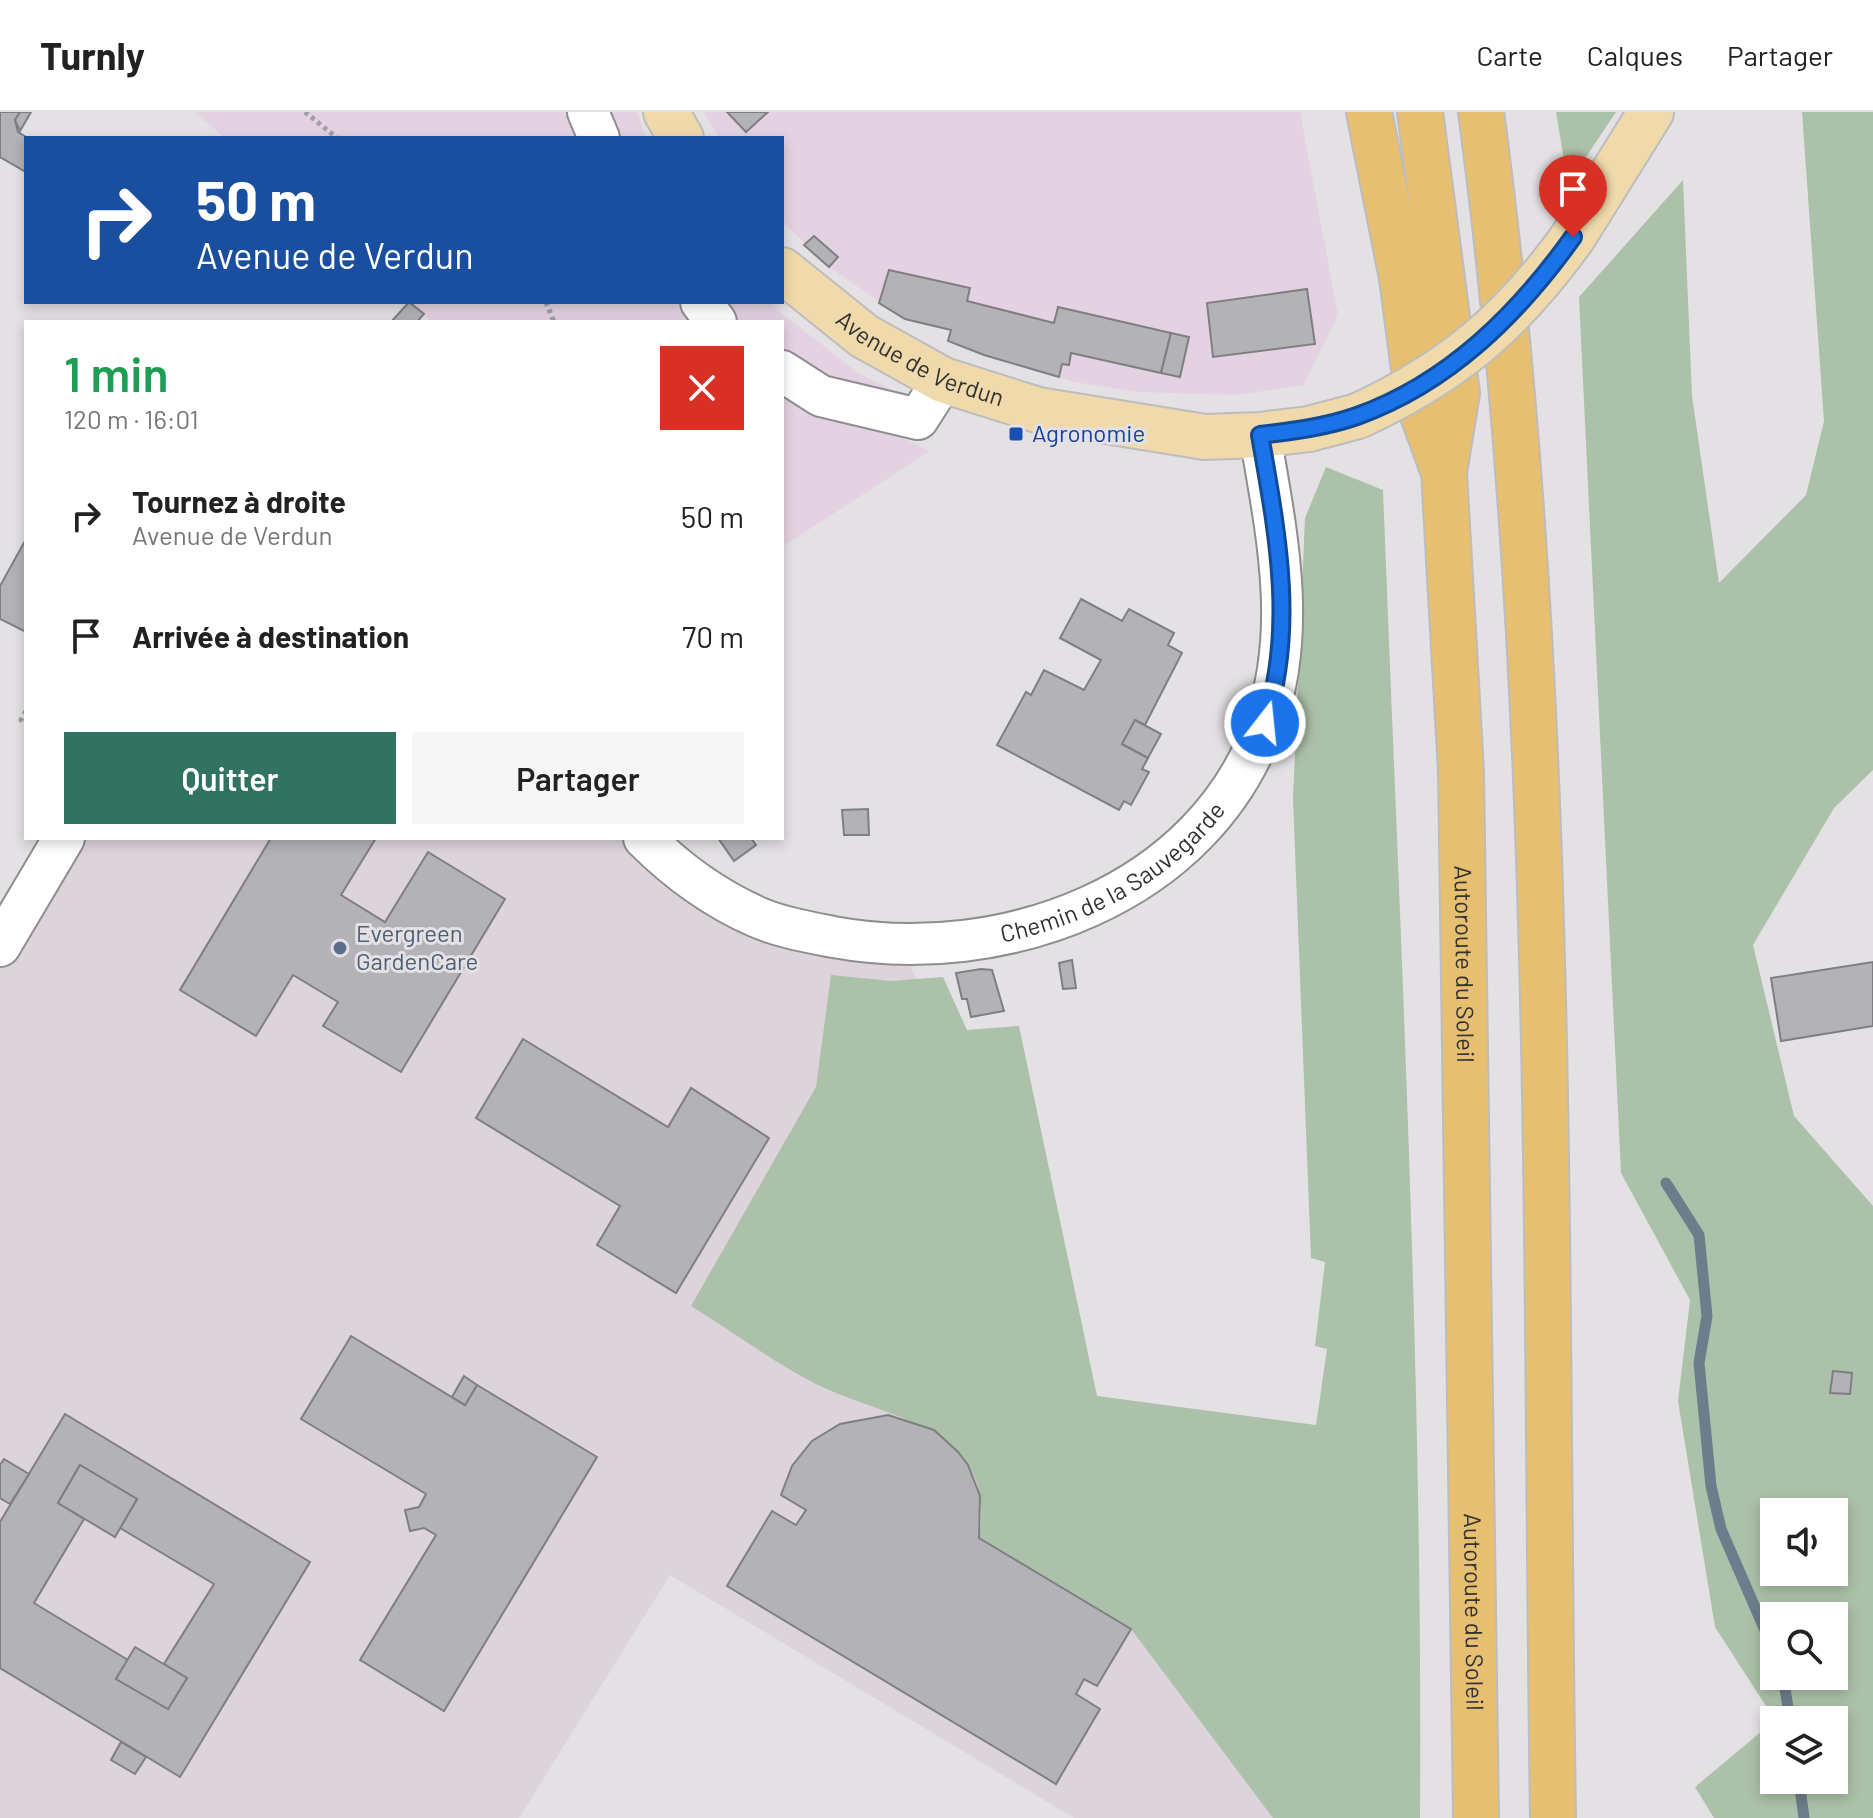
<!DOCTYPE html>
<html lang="fr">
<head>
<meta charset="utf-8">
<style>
  :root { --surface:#fff; --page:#f6f6f6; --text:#222; --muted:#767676; --line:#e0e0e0; --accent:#327260 }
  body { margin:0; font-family:Barlow,sans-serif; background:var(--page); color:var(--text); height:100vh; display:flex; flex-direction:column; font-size:30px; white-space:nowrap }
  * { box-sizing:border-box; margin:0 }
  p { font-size:26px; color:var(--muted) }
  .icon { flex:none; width:44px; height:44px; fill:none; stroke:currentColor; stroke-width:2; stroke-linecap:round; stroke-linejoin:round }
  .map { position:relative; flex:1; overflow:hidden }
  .sheet { position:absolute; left:24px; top:208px; width:760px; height:520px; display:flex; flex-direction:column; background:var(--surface); border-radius:0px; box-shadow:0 4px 12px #0003 }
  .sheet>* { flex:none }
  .hud { position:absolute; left:24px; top:24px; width:760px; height:168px; border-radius:0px; box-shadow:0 4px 12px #0003; background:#1a4fa0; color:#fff; overflow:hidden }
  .buttons { position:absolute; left:1760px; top:1386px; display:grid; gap:16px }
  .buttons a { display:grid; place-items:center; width:88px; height:88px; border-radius:0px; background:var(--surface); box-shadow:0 4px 12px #0003; font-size:40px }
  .pin { position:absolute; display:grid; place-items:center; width:68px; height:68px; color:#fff; margin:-82px -34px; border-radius:50% 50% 50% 0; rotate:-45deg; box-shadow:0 0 8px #0007 }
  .pin .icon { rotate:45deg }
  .me { position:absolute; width:88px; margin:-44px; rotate:16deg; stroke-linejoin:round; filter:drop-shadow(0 0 6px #0008) }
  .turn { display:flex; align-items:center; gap:28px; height:168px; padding:0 40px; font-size:36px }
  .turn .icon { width:104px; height:104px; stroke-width:2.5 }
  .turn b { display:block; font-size:56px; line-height:68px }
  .round { display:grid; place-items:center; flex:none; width:84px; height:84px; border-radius:0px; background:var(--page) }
  .overview { display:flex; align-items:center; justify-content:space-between; height:136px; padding:0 40px }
  h1 { font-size:48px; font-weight:600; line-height:60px; color:#1e9e55 }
  .primary-button { display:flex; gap:16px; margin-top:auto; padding:16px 40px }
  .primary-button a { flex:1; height:92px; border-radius:0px; background:var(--accent); color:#fff; font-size:32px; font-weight:600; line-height:92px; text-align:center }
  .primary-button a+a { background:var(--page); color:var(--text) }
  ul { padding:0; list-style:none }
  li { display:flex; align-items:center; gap:24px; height:120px; padding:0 40px }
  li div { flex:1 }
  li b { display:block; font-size:30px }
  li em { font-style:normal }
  header { display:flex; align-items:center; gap:48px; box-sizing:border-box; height:112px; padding:0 40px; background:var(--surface); border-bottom:2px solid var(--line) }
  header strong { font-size:38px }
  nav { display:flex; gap:44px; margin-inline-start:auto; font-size:28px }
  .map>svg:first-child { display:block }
</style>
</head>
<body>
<header>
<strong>Turnly</strong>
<nav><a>Carte</a><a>Calques</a><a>Partager</a></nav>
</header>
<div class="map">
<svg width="1873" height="1706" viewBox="0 0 1873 1706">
  <rect width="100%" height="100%" fill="#e4e1e4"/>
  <path fill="#dcd3db" d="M66,726h578l69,57 180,30 384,893h-203l-404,-243 -151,243h-519v-871z"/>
  <g fill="#e4d2e2">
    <path d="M195,0h442l9,26h-421z"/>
    <path d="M704,0h596l38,203 -34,70 -68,10 -99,-3 -62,-10 -91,-27 -36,-14 2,-11 -45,-11 -76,-52 -47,-46v-83h-63z"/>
    <path d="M410,190h357l93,72 34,17 -18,35 54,25 -148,96v-225h-350z"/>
  </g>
  <g fill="#acc1a9" fill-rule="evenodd">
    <path d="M1556,0h60l-48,72z"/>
    <path d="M1802,0h71v658l-39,38 -81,137 41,171 79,90v612h-159l-19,-31 79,-66v59h60v-60h-59l-60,-93 -37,-226 12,-101 -69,-127 -42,-876 104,-117 9,216 27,187 87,-88 18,-74zM1774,1400h60v60h-60zM1774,1504h60v60h-60z"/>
    <path d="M1326,355l57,23c17,442 40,885 37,1328h-147l-142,-189 -152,-91c20,-112 -90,-118 -163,-154 -43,-22 -84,-53 -125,-78l125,-219 15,-112 60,6 52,-4 24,53 52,-4 78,370 219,29 11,-76 -12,-3 10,-84 -14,-4 -18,-459 12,-281z"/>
  </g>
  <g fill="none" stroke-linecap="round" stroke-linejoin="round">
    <g stroke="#6c7d8b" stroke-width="11">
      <path d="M1666,1071l33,52 8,81 -8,47 12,123 10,43 53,122"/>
      <path d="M1783,1564l7,44"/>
      <path d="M1799,1668l5,38"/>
    </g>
  </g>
  <g fill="#b3b3b7" stroke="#7f7f82" stroke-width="2" fill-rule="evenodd">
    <path d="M0,0h20l-5,8 3,12 10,6 -2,34 -26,-15z"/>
    <path d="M20,0h11l-11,19 -5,-11z"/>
    <path d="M727,0h41l-22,20z"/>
    <path d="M814,124l24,21 -9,10 -25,-22z"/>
    <path d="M889,158l81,18 -3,13 87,22 4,-16 113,26 -10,40 -90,-20 -2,12 -7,-1 -3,13 -75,-22 -36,-14 3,-11 -46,-11 -26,-16z"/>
    <path d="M1307,177l8,55 -102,13 -6,-54z"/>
    <path d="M409,190l15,12 -7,8h-26z"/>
    <path d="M1171,221l18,4 -9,40 -19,-4z"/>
    <path d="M26,427v93l-26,-13v-33z"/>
    <path d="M1081,487l41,22 7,-12 45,24 -6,12 14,8 -37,72 -10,-5 -13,24 26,14 -6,11 7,3 -18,33 -7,-4 -5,9 -122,-65 29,-53 5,3 13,-25 40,20 17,-30 -41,-22z"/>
    <path d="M1135,608l26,14 -13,24 -26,-14z"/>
    <path d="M868,697l1,26h-25l-2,-25z"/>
    <path d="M271,726h105l-35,57 44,27 43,-70 77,47 -104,173 -78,-46 15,-24 -45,-27 -37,61 -76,-46z"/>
    <path d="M718,726h33l5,7 -22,16z"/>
    <path d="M1072,848l4,28 -13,1 -4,-26z"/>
    <path d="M1873,850v64l-92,15 -10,-63z"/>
    <path d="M981,857l11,1 12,41 -33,6 -4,-18h-5l-6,-26z"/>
    <path d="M523,927l145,88 23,-39 78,50 -93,155 -79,-48 23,-39 -144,-88z"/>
    <path d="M351,1224l114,69 12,-20 120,72 -153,254 -84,-51 76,-125 -12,-7 -14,3 -5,-21 14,-3 7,-13 -125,-75z"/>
    <path d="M1833,1259l19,2 -2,21 -20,-1z"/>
    <path d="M464,1264l13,9 -12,20 -13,-8z"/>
    <path d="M65,1302l245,148 -130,215 -180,-109v-146zM80,1353l57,34 -17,29 94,56 -50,80 23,14 -19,31 -52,-30 12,-19 -94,-57 50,-84 -26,-16z"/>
    <path d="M888,1303l46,15 24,22 10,13 12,31 -1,42 152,91 -34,57 -13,-7 -8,15 24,15 -44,75 -329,-198 45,-75 24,14 10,-15 -25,-15 11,-29 20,-25 28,-17z"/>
    <path d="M4,1347l25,15 -19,30 -10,-6v-33z"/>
    <path d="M80,1353l57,34 -22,38 -57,-34z"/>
    <path d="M135,1535l52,31 -19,31 -52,-30z"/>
    <path d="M121,1630l25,15 -11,17 -24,-14z"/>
  </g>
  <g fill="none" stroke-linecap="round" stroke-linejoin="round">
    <g stroke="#908d90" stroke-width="44">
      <g id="minor">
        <path d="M588,0l11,26"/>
        <path d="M701,190l15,20"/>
        <path d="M782,259l39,25 97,23 25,-39"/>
        <path id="s1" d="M644,726c33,33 70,60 113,79 23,10 51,15 76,20 170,31 372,-42 432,-215 33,-93 11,-192 -5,-287"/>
        <path d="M0,834l64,-108"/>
      </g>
    </g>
    <g stroke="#bebdbe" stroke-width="48">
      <g id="major">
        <path d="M666,0l15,26"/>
        <path d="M1573,125l78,-125"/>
        <path id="s2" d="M782,158l82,66 79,44 95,30 167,27 55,-2 49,-6 49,-13"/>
      </g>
    </g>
    <g stroke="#bebdbe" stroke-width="48">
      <g id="highway">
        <path d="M1369,0l33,166 16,123 25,69"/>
        <path id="s3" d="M1420,0l37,281 -13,79 17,299 15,1047"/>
        <path d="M1481,0c76,565 63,1137 72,1706"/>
      </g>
    </g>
    <g stroke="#a19fa1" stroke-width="5" stroke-dasharray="4 4" stroke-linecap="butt">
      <path d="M305,0l32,26"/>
      <path d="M546,190l8,20"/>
      <path d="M26,599l-5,9 5,4"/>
    </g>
    <use href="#minor" stroke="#fff" stroke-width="40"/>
    <use href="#major" stroke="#f0d9aa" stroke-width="44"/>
    <use href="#highway" stroke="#e6bf71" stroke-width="44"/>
    <g stroke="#bebdbe" stroke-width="48" stroke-linecap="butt">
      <path id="major-bridge" d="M1358,304c95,-44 154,-94 215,-179"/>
    </g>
    <use href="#major-bridge" stroke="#f0d9aa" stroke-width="44"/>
  </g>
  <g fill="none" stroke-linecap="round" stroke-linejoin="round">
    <g stroke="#114b97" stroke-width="20">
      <path id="route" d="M1265,611c31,-95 12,-191 -5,-288 33,-4 66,-8 97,-19 92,-33 161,-102 216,-179"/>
    </g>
    <use href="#route" stroke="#1a73e8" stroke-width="14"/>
  </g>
  <rect fill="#1a4fb4" stroke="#e4e1e4" stroke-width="3" x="1008" y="314" width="16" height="16" rx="4"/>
  <circle fill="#5c6f8a" stroke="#e4e1e4" stroke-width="3" cx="340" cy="836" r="8"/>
  <g text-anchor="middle" stroke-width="6" stroke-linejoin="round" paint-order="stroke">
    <g font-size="24" fill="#333233" stroke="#e4e1e4">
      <text dy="8" stroke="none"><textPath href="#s2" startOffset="166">Avenue de Verdun</textPath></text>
      <text dy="8" stroke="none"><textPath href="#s1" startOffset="516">Chemin de la Sauvegarde</textPath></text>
      <text dy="8" stroke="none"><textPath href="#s3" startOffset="856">Autoroute du Soleil</textPath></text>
      <text dy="8" stroke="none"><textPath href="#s3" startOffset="1504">Autoroute du Soleil</textPath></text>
    </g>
    <g font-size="24" fill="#164399" stroke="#e4e1e4" text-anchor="start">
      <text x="1032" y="330">Agronomie</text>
    </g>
    <g font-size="24" fill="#4e5e75" stroke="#e4e1e4" text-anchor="start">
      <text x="356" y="830">Evergreen<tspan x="356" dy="28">GardenCare</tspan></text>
    </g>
  </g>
</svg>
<div class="buttons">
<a><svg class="icon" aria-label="sound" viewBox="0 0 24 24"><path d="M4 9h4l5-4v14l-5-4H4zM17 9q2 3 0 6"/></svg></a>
<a><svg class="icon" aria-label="search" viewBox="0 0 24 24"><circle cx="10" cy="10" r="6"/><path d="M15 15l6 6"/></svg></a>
<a><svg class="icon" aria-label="layers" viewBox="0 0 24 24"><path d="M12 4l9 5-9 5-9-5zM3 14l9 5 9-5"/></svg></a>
</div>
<div class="pin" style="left:1573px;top:125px;background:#d93025"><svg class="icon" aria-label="arrive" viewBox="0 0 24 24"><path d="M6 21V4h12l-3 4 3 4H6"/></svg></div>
<svg class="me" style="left:1265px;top:611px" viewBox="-20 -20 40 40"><circle r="17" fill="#1a73e8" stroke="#fff" stroke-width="3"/><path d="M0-11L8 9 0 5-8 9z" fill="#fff"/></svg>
<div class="hud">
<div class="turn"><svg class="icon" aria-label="right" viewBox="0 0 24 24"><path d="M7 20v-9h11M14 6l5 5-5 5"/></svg><div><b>50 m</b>Avenue de Verdun</div></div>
</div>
<section class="sheet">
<div class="overview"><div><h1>1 min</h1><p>120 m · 16:01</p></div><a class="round" style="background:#d93025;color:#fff"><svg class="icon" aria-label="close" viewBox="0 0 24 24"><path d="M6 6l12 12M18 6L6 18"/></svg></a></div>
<ul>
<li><svg class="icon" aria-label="right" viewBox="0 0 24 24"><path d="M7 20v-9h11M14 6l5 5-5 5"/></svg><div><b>Tournez à droite</b><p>Avenue de Verdun</p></div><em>50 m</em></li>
<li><svg class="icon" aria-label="arrive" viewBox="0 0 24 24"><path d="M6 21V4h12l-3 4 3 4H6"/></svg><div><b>Arrivée à destination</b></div><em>70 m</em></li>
</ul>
<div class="primary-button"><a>Quitter</a><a>Partager</a></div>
</section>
</div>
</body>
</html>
